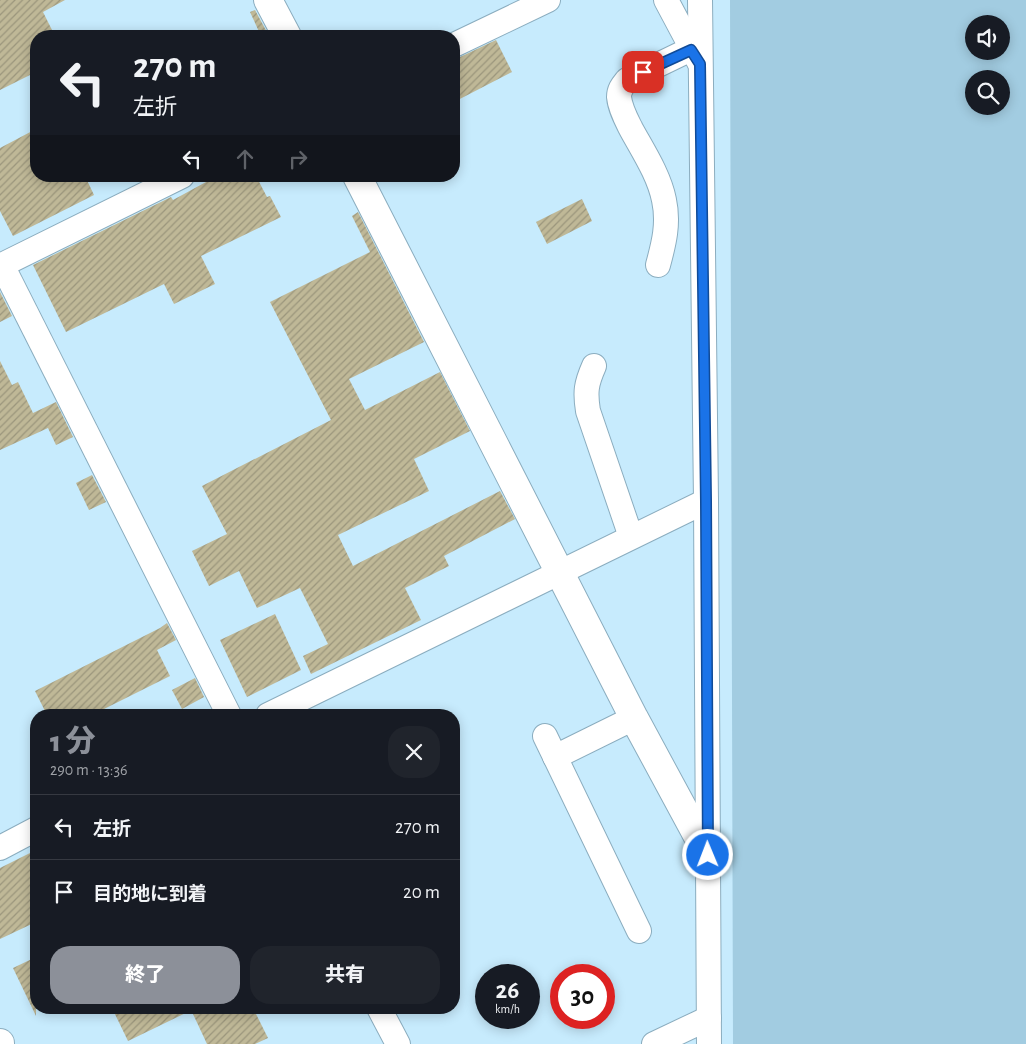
<!DOCTYPE html>
<html lang="ja">
<head>
<meta charset="utf-8">
<style>
  :root { --surface:#171b24; --page:#20242c; --text:#f1f3f6; --muted:#9ea1a6; --line:#363941; --accent:#8c9099 }
  body { margin:0; font-family:"Alegreya Sans","Noto Sans JP",sans-serif; background:var(--page); color:var(--text); height:100vh; display:flex; flex-direction:column; font-size:19px; white-space:nowrap }
  * { box-sizing:border-box; margin:0 }
  p { font-size:16px; color:var(--muted) }
  .icon { flex:none; width:28px; height:28px; fill:none; stroke:currentColor; stroke-width:2; stroke-linecap:round; stroke-linejoin:round }
  .map { position:relative; flex:1; overflow:hidden }
  .drawer { position:absolute; left:30px; top:709px; width:430px; height:305px; display:flex; flex-direction:column; background:var(--surface); border-radius:20px; box-shadow:0 2px 12px #0003 }
  .drawer>* { flex:none }
  .hud { position:absolute; left:30px; top:30px; width:430px; height:152px; border-radius:20px; box-shadow:0 2px 12px #0003; background:#171b24; color:var(--text); overflow:hidden }
  .tools { position:absolute; left:965px; top:15px; display:grid; gap:10px }
  .tools a { display:grid; place-items:center; width:45px; height:45px; border-radius:50%; background:var(--surface); box-shadow:0 2px 12px #0003; font-size:25px }
  .speed { position:absolute; left:475px; top:964px; display:flex; gap:10px; font-size:25px; font-weight:700; text-align:center }
  .speed>* { display:grid; place-content:center; width:65px; height:65px; border-radius:50%; background:var(--surface); box-shadow:0 2px 12px #0003; line-height:1 }
  .speed small { font-size:12px; font-weight:400 }
  .speed .limit { border:8px solid #d22; background:#fff; color:#111 }
  .pin { position:absolute; display:grid; place-items:center; width:42px; height:42px; color:#fff; margin:-21px; border-radius:10px; box-shadow:0 2px 8px #0006 }
  .me { position:absolute; width:55px; margin:-28px; rotate:359deg; stroke-linejoin:round; filter:drop-shadow(0 0 4px #0008) }
  .turn { display:flex; align-items:center; gap:18px; height:105px; padding:0 20px; font-size:22px }
  .turn .icon { width:65px; height:65px; stroke-width:2.5 }
  .turn b { display:block; font-size:35px; line-height:42px }
  .lanes { display:flex; align-items:center; height:48px; padding:0 20px; background:#0003; justify-content:center; gap:25px; direction:ltr }
  .lanes .off { opacity:.35 }
  .round { display:grid; place-items:center; flex:none; width:52px; height:52px; border-radius:20px; background:var(--page) }
  .head { display:flex; align-items:center; justify-content:space-between; height:85px; padding:0 20px }
  h1 { font-size:30px; font-weight:800; line-height:38px; color:var(--accent) }
  .primary-button { display:flex; gap:10px; margin-top:auto; padding:10px 20px }
  .primary-button a { flex:1; height:58px; border-radius:20px; background:var(--accent); color:#fff; font-size:20px; font-weight:800; line-height:58px; text-align:center }
  .primary-button a+a { background:var(--page); color:var(--text) }
  ul { padding:0; list-style:none }
  li { display:flex; align-items:center; gap:15px; height:65px; padding:0 20px; border-top:1px solid var(--line) }
  li div { flex:1 }
  li b { display:block; font-size:19px }
  li em { font-style:normal }
  .map>svg:first-child { display:block }
</style>
</head>
<body>
<div class="map">
<svg width="1026" height="1044" viewBox="0 0 1026 1044">
  <defs>
    <pattern id="building-hatch" width="6" height="6" patternUnits="userSpaceOnUse" patternTransform="scale(1.25)"><rect width="6" height="6" fill="#bfb897"/><path d="M-1 1l2-2M0 6l6-6M5 7l2-2" fill="none" stroke="#9b967c"/></pattern>
  </defs>
  <rect width="100%" height="100%" fill="#c7ebfd"/>
  <path fill="#a2cce1" fill-rule="evenodd" d="M730,0h296v1044h-293zM974,24h27v27h-27zM974,79h27v27h-27z"/>
  <g fill="url(#building-hatch)">
    <path d="M0,0h65l-22,12 12,24h-19v36l-36,18z"/>
    <path d="M255,10l14,26h-8l-11,-24z"/>
    <path d="M496,40l16,32 -58,30v-43l6,-2z"/>
    <path d="M36,129v47h49l9,19 -81,41 -13,-25v-63z"/>
    <path d="M217,176h39l11,21 3,-1 11,21 -80,39 14,28 -41,20 -10,-20 -98,48 -33,-67 138,-68 2,3z"/>
    <path d="M582,199l10,22 -45,23 -11,-22z"/>
    <path d="M358,212l66,130 -75,37 16,31 75,-38 30,59 -56,28 15,32 -91,44 15,31 147,-75 15,28 -71,37 5,10 -44,22 16,32 -110,54 -8,-18 25,-12 -28,-56 -43,20 -18,-37 -30,15 -17,-35 35,-17 -25,-48 129,-66 -61,-118 100,-50 -18,-36z"/>
    <path d="M0,292l12,24 -12,6z"/>
    <path d="M0,361l12,24 6,-3 15,31 23,-11 17,35 -17,8 -8,-17 -48,22z"/>
    <path d="M92,475l14,27 -17,8 -13,-27z"/>
    <path d="M275,614l26,56 -54,27 -27,-57z"/>
    <path d="M167,623l9,17 -19,10 13,26 -78,39h-45l-12,-24 125,-63z"/>
    <path d="M195,678l9,19 -22,12 -10,-19z"/>
    <path d="M36,850v72l-36,17v-71z"/>
    <path d="M36,957v59l-23,-48z"/>
    <path d="M112,1008h84l-68,33z"/>
    <path d="M206,1008h47l15,30 -13,6h-48l-14,-30z"/>
  </g>
  <g fill="none" stroke-linecap="round" stroke-linejoin="round">
    <g stroke="#8badbf" stroke-width="26">
      <g id="minor">
        <path d="M666,0l33,62"/>
        <path d="M700,0l6,501 3,543"/>
        <path d="M454,45l94,-45"/>
        <path d="M2,265l227,450"/>
        <path d="M658,265c6,-22 11,-42 6,-65 -5,-25 -21,-49 -33,-71 -5,-10 -11,-21 -12,-32 0,-8 4,-12 8,-17l64,-31"/>
        <path d="M0,266l182,-90"/>
        <path d="M594,366c-8,18 -9,26 -6,45l43,126"/>
        <path d="M268,715l438,-214"/>
        <path d="M545,736l94,195"/>
        <path d="M555,757l79,-39"/>
        <path d="M0,848l36,-19"/>
        <path d="M379,1008l19,36"/>
        <path d="M654,1044l55,-26"/>
      </g>
    </g>
    <g stroke="#8badbf" stroke-width="30">
      <g id="tertiary">
        <path d="M268,0l19,36"/>
        <path d="M357,176l277,542 74,137"/>
        <path d="M0,1043v1"/>
      </g>
    </g>
    <use href="#minor" stroke="#fff" stroke-width="24"/>
    <use href="#tertiary" stroke="#fff" stroke-width="28"/>
  </g>
  <g fill="none" stroke-linecap="round" stroke-linejoin="round">
    <g stroke="#114b97" stroke-width="12">
      <path id="route" d="M643,72l48,-22 9,14 6,437 2,354"/>
    </g>
    <use href="#route" stroke="#1a73e8" stroke-width="9"/>
  </g>
</svg>
<div class="tools">
<a><svg class="icon" aria-label="sound" viewBox="0 0 24 24"><path d="M4 9h4l5-4v14l-5-4H4zM17 9q2 3 0 6"/></svg></a>
<a><svg class="icon" aria-label="search" viewBox="0 0 24 24"><circle cx="10" cy="10" r="6"/><path d="M15 15l6 6"/></svg></a>
</div>
<div class="speed"><div>26<small>km/h</small></div><div class="limit">30</div></div>
<div class="pin" style="left:643px;top:72px;background:#d93025"><svg class="icon" aria-label="arrive" viewBox="0 0 24 24"><path d="M6 21V4h12l-3 4 3 4H6"/></svg></div>
<svg class="me" style="left:708px;top:855px" viewBox="-20 -20 40 40"><circle r="17" fill="#1a73e8" stroke="#fff" stroke-width="3"/><path d="M0-11L8 9 0 5-8 9z" fill="#fff"/></svg>
<div class="hud">
<div class="turn"><svg class="icon" aria-label="left" viewBox="0 0 24 24"><path d="M17 20v-9H6M10 6l-5 5 5 5"/></svg><div><b>270 m</b>左折</div></div>
<div class="lanes"><svg class="icon" aria-label="left" viewBox="0 0 24 24"><path d="M17 20v-9H6M10 6l-5 5 5 5"/></svg><svg class="icon off" aria-label="ahead" viewBox="0 0 24 24"><path d="M12 20V5M6 11l6-6 6 6"/></svg><svg class="icon off" aria-label="right" viewBox="0 0 24 24"><path d="M7 20v-9h11M14 6l5 5-5 5"/></svg></div>
</div>
<section class="drawer">
<div class="head"><div><h1>1 分</h1><p>290 m · 13:36</p></div><a class="round"><svg class="icon" aria-label="close" viewBox="0 0 24 24"><path d="M6 6l12 12M18 6L6 18"/></svg></a></div>
<ul>
<li><svg class="icon" aria-label="left" viewBox="0 0 24 24"><path d="M17 20v-9H6M10 6l-5 5 5 5"/></svg><div><b>左折</b></div><em>270 m</em></li>
<li><svg class="icon" aria-label="arrive" viewBox="0 0 24 24"><path d="M6 21V4h12l-3 4 3 4H6"/></svg><div><b>目的地に到着</b></div><em>20 m</em></li>
</ul>
<div class="primary-button"><a>終了</a><a>共有</a></div>
</section>
</div>
</body>
</html>
